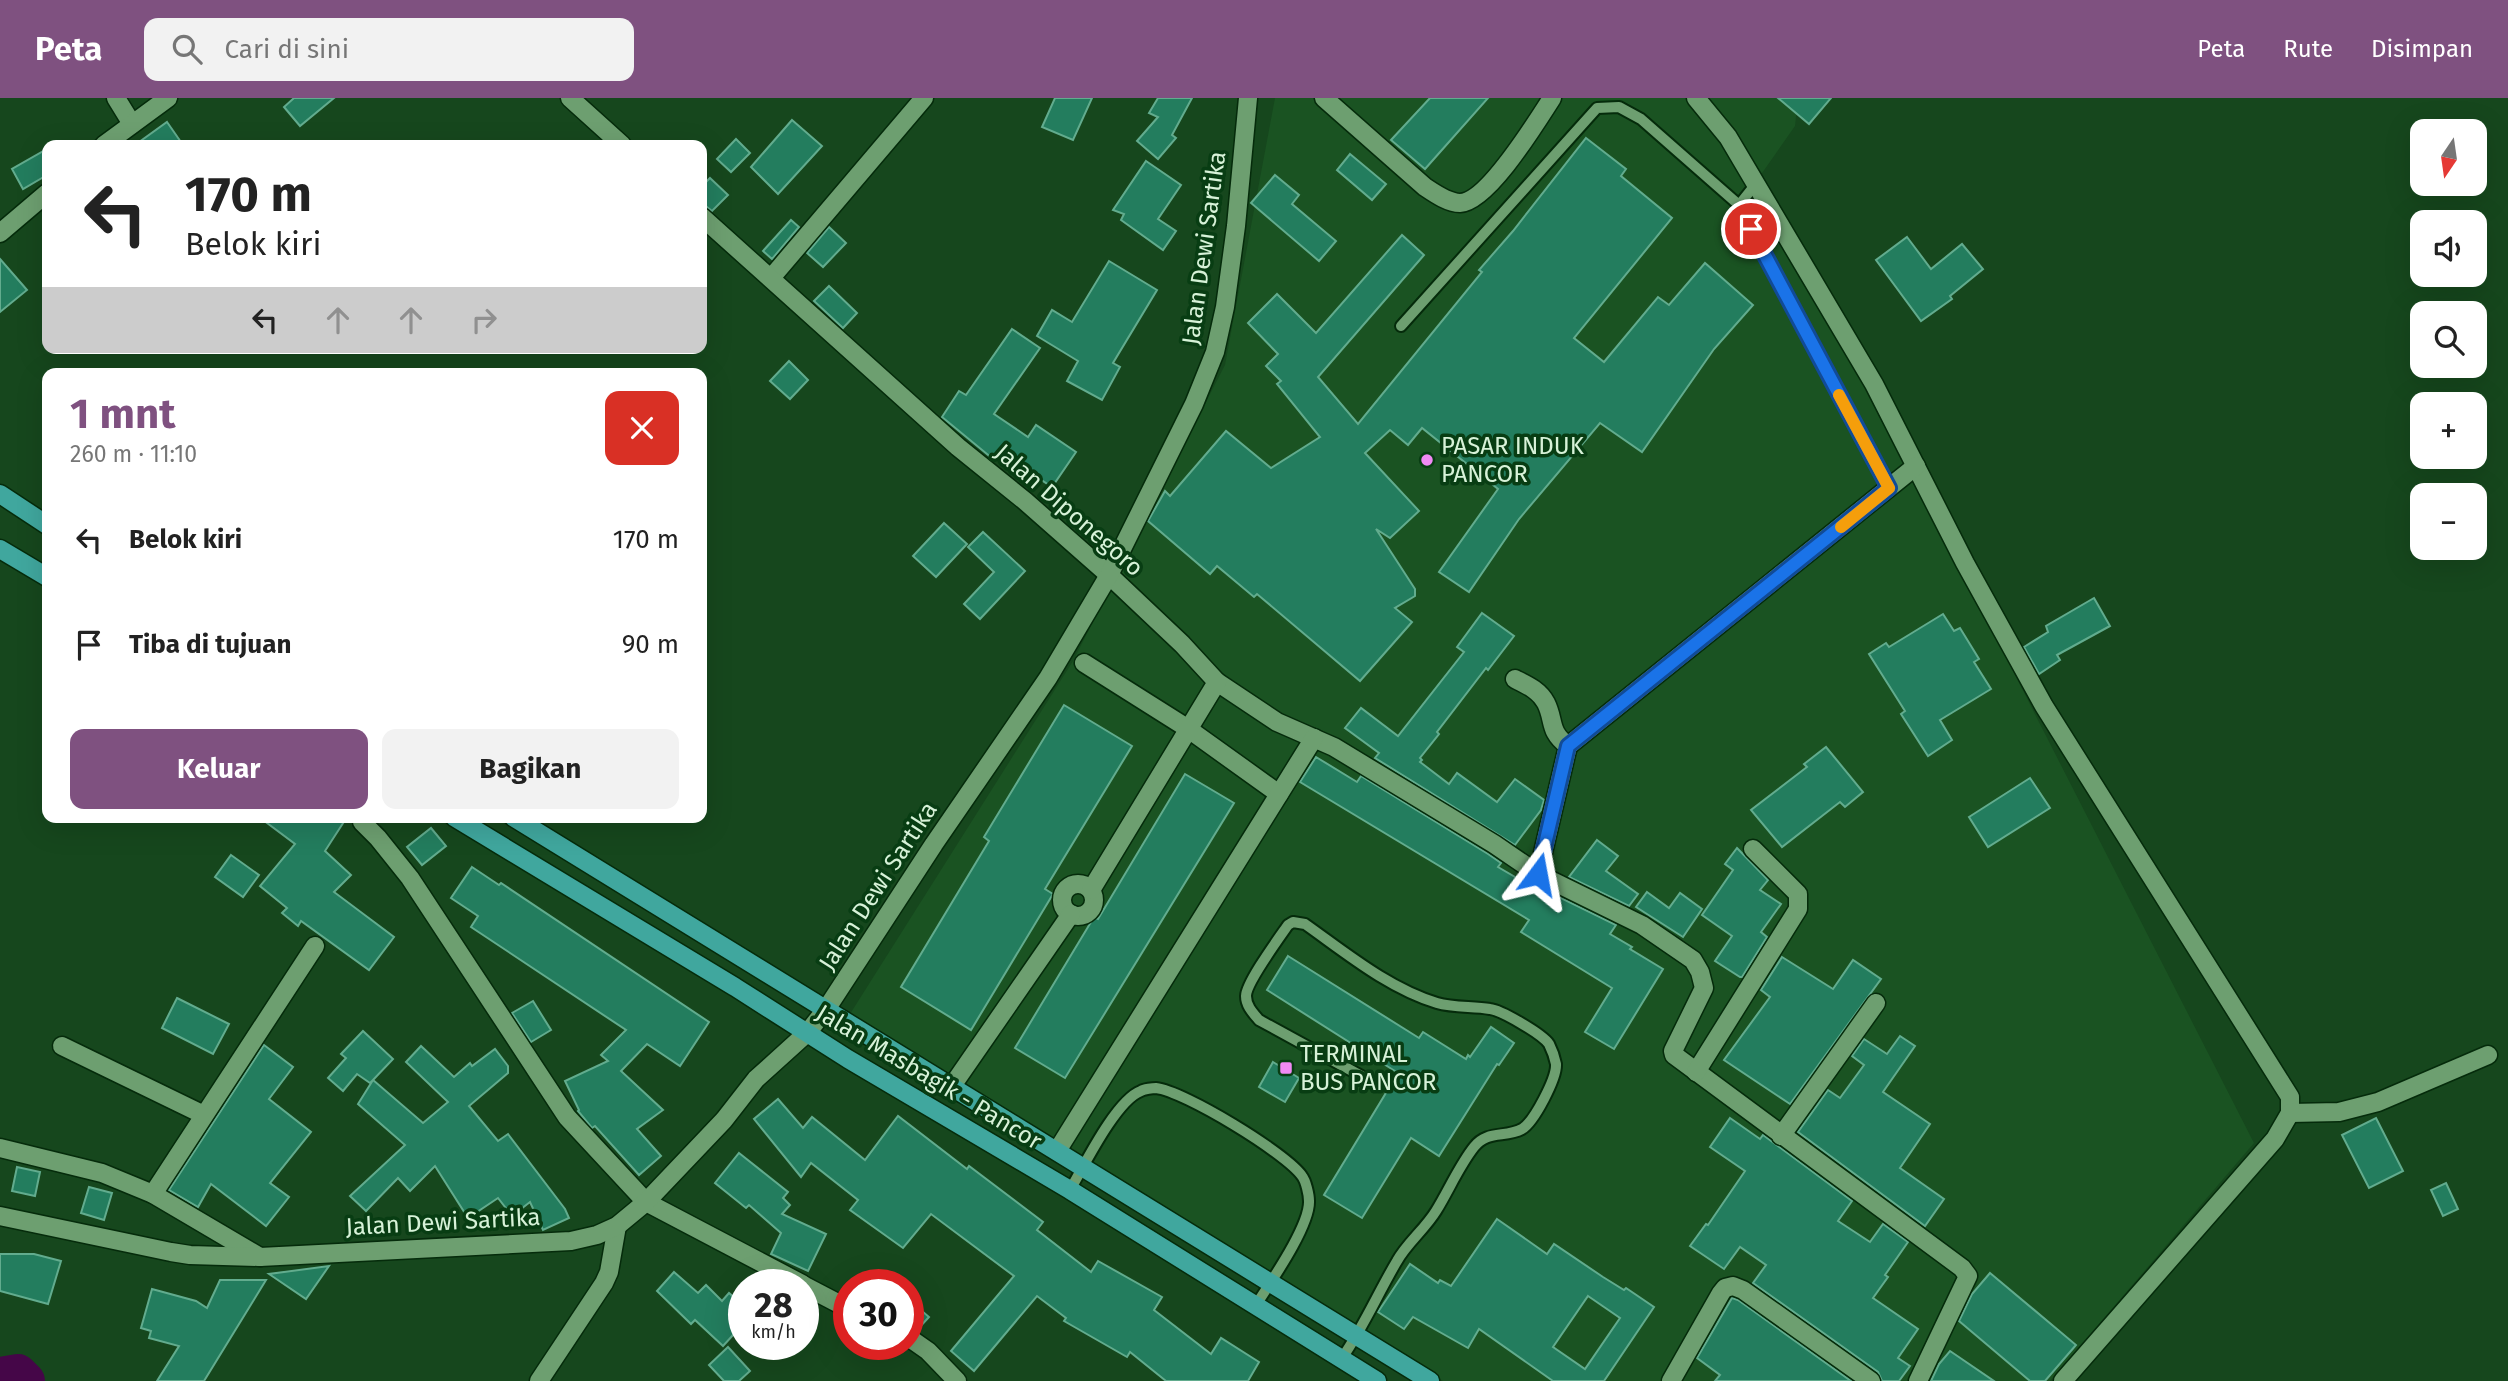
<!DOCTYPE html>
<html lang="id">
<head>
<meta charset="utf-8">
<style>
  :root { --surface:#fff; --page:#f2f2f2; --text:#222; --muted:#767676; --accent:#7f5180 }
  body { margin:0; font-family:"Fira Sans",sans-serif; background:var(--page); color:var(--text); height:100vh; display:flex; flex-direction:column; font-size:26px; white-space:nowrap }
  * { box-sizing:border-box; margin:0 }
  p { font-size:23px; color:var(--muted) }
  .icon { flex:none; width:38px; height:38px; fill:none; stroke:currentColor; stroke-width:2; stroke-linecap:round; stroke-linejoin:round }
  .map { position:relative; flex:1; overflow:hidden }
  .panel { position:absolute; left:42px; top:270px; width:665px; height:455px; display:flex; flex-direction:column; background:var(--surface); border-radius:14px; box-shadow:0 7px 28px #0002 }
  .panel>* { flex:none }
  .top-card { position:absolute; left:42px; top:42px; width:665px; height:214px; border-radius:14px; box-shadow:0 7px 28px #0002; background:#fff; color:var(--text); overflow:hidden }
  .needle { width:46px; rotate:193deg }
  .buttons { position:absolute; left:2410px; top:21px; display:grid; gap:14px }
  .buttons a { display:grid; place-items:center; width:77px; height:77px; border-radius:14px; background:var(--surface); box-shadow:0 7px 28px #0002; font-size:35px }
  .speed { position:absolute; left:728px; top:1171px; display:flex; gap:14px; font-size:35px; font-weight:700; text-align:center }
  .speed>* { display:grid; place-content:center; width:91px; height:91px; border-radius:50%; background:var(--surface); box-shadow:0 7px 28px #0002; line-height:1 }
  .speed small { font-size:18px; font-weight:400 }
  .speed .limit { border:10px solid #d22; background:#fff; color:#111 }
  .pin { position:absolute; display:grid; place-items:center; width:60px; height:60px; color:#fff; margin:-30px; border:4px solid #fff; border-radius:50%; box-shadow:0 2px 7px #0007 }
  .me { position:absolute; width:77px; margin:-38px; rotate:13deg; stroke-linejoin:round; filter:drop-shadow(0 0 5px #0008) }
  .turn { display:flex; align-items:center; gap:24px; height:147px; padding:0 28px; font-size:32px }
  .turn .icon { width:91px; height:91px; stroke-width:2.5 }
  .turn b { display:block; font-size:49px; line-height:60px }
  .lanes { display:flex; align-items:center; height:66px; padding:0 28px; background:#0003; justify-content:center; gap:35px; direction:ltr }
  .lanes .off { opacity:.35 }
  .round { display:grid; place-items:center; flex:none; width:74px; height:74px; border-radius:14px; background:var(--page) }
  .summary { display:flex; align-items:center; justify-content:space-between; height:119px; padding:0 28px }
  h1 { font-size:42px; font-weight:700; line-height:52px; color:var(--accent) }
  .cta { display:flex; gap:14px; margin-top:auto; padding:14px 28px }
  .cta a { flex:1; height:80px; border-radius:14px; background:var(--accent); color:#fff; font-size:28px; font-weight:700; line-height:80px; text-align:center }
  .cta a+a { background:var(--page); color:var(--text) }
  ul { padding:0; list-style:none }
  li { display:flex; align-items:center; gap:21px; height:105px; padding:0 28px }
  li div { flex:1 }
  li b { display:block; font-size:26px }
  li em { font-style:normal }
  header { display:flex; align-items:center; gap:42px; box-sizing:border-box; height:98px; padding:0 35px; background:var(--accent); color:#fff }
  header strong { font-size:33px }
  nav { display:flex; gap:38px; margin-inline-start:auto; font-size:24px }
  .search { width:490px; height:63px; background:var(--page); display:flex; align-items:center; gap:18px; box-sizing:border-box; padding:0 24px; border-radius:14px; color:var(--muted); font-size:26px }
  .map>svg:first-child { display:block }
</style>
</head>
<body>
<header>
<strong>Peta</strong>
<div class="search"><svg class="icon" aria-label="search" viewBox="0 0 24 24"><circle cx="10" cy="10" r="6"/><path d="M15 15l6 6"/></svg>Cari di sini</div>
<nav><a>Peta</a><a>Rute</a><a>Disimpan</a></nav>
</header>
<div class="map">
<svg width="2508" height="1283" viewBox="0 0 2508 1283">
  <rect width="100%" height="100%" fill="#16471d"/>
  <path fill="#1a5322" d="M1275,0h523l-3,28 -35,50 494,967 -204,238h-607l-593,-367 223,-353 152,-296z"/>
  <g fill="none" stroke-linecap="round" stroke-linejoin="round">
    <path stroke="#450648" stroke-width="38" d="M0,1278l18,-3 8,8"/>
  </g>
  <g fill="#237d5e" stroke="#62ac8e" stroke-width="2" fill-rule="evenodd">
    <path d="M294,0h40l-34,28 -16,-19z"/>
    <path d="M1055,0h37l-19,42 -31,-13z"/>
    <path d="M1158,0h34l-20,37 4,3 -18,21 -21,-18 21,-24 -9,-4z"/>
    <path d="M1430,0h58l-63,71 -34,-29z"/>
    <path d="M1778,0h53l-22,26z"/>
    <path d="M792,22l30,26 -44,48 -27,-27z"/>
    <path d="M167,24l16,23h-48z"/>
    <path d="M1586,40l40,31 -5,7 51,42 -98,120 30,24 54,-65 11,8 36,-42 48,42 -39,44 -72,103 -42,-29 -81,96 -50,73 -30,-20 59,-83 -76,-61 -14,17 -18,-15 -25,23 54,58 -29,27 -14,-9 39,60v7l-20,12 17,14 -52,59 -103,-87 -3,3 -37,-31 -7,8 -62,-53 17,-30 5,5 56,-65 45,37 49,-31 -43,-53 4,-3 -15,-15 12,-12 -30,-31 29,-29 39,39 86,-98 22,20 -106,122 40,47 124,-152 -3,-2 34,-39z"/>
    <path d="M736,41l14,14 -19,19 -14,-13z"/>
    <path d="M47,51v26l-24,14 -11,-20z"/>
    <path d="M1350,56l36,30 -14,16 -35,-30z"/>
    <path d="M1146,63l35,24 -23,34 18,12 -13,19 -42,-30 3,-6 -11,-4z"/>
    <path d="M1275,77l24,20 -7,9 44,37 -17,20 -68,-58z"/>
    <path d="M710,80l18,17 -16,16 -10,-8v-17z"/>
    <path d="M791,122l8,7 -27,32 -9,-8z"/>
    <path d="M829,129l17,16 -23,24 -16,-14z"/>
    <path d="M1907,139l24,32 31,-25 21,25 -33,27 2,3 -31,22 -45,-61z"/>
    <path d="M0,161l27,31 -27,22z"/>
    <path d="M1109,163l48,29 -44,73 7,4 -18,33 -35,-19 11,-20 -41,-25 15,-26 20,12z"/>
    <path d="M829,188l28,27 -14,15 -29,-27z"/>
    <path d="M1012,231l28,19 -46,66 34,23 8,-12 40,27 -24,35 -54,-36 -5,8 -51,-42 17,-26 7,4z"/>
    <path d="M789,263l19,19 -18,19 -20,-18z"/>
    <path d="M944,425l23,21 -31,33 -23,-21z"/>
    <path d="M983,434l42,39 -45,48 -16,-15 30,-32 -26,-25z"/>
    <path d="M2094,500l16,28 -53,29 3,5 -21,14 -15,-27 24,-15 -2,-6z"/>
    <path d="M1482,515l32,23 -26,34 -2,-2 -49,64 2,2 -19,24 2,2 -2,2 29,22 8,-11 40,29 18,-23 29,21 -3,10 -26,35 -140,-87 4,-5 -34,-25 16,-20 37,28 66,-84 -7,-5z"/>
    <path d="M1943,516l11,17 6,-3 19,31 -5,3 17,27 -51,31 12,20 -24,16 -27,-42 4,-3 -36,-57 17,-11 3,4z"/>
    <path d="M1064,607l68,41 -87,143 8,5 -82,136 -70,-43 88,-146 -5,-4z"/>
    <path d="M1826,649l37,45 -18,15 -5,-5 -58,45 -31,-37 56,-43 -3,-3z"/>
    <path d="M1316,659l41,25 4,-6 127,78 13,9 -3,4 46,27 8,5 3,-4 61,30 -6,9 22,13 -2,2 33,20 -49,80 -29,-17 27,-44 -91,-56 8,-12 -229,-138z"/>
    <path d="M1185,676l49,29 -169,275 -50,-30 79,-131 4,2z"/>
    <path d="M2030,680l20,30 -62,39 -19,-30z"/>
    <path d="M259,719h88l-22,34 26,24 -17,17 60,45 -25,33 -68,-49 -3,5 -16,-13 5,-5 -27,-22 35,-42z"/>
    <path d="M431,730l15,18 -24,19 -15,-18z"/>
    <path d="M1597,742l21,16 -12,15 32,23 -9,12 -60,-29z"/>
    <path d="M1737,750l31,32 -8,10 21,14 -20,28 6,5 -25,40h-2l-25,-16 17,-25 -30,-21 31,-45 -8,-6z"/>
    <path d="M231,757l28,20 -16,22 -28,-20z"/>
    <path d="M472,769l27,18 2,-2 208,139 -29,44 -33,-22 -26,27 42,39 -26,19 24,27 -22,19 -44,-49 -3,2 -14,-17 1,-1 -14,-29 43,-20 -7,-6 25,-25 -155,-103 7,-11 -27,-18z"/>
    <path d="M1647,794l22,16 11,-15 22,16 -19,28 -47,-30z"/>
    <path d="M1288,858l131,82 4,-6 43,27 2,-4 2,2 21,-30 23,16 -15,22 -2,-1 -58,92 -28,-18 -49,80 -38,-23 74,-122 -131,-83z"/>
    <path d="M1782,859l51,32 20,-29 28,19 -91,125 -66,-44 46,-63 -9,-7z"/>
    <path d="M177,900l52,26 -16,30 -51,-26z"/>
    <path d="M533,903l18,29 -20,12 -19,-29z"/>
    <path d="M363,933l30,28 -20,21 50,43 25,-21 -42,-40 15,-16 33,31 16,-14 2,3 23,-17 13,17v7l-39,33 29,35 10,-7 57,75 4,9 -26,12 -13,-28 -18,14 -14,-18 -30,20 -33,-52 -25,25 -12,-13 -32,33 -16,-15 55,-51 -47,-41 15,-24 -3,3 -13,-9 -14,17 -15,-13 18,-20 -5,-4z"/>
    <path d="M1900,938l15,10 -32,46 47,32 -30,44 44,31 -19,27 -127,-94 30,-42 12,8 24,-33 -12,-9 12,-17 23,15z"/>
    <path d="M264,947l29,22 -24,32 42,33 -41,51 19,14 -23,29 -55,-42 -13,23 -29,-17z"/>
    <path d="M1273,964l26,16 -14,24 -26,-15z"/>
    <path d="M778,1001l25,29 9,-11 53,43 33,-44 69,53 2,-3 74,56 -6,8 54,42 7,-11 64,36 -8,13 57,44 10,-16 38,24 -11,19h-82l-36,-29 -3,5 -63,-36 2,-3 -29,-22 -63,75 -23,-20 63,-75 -83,-62 -28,34 -53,-38 8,-10 -47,-37 -10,14 -47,-58z"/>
    <path d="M1730,1020l30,21 3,-4 89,66 -14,20 32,21 13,-18 25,18 -23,33 3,2 -15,21 45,31 -20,29 12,8 -11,15h-17l-4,-9 -125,-89 13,-18 -26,-18 -16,22 -34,-23 16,-22 2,1 37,-54 -35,-24z"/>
    <path d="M2376,1020l27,53 -34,17 -27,-53z"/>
    <path d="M739,1055l49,39 -5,6 7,7 -8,9 44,20 -18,37 -37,-17 10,-21 -32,-28 -3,3 -31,-25z"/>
    <path d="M17,1069l23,5 -5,24 -23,-5z"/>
    <path d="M2446,1085l12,26 -15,7 -12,-26z"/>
    <path d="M89,1089l23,6 -8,27 -23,-7z"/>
    <path d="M1497,1121l50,35 7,-10 49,33 21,13 2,-2 28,19 -50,74h-51l-74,-52 -11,19 -55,-31 -9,12 -26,-17 32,-48 28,19 2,-3 11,6zM1588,1198l32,22 -35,51 -32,-22z"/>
    <path d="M0,1156h34l27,7 -13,43 -48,-13z"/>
    <path d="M329,1168l-23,33 -37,-25z"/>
    <path d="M674,1174l24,21 8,-8 16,16 7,-8 15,13v17l-21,23 -28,-26 -4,4 -34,-33z"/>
    <path d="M1990,1175l86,72 -31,36h-15l-71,-60 13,-27z"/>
    <path d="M220,1182h46l-62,101h-47l22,-35 -30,-8 2,-7 -10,-3 11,-39 44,12 11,7z"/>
    <path d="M1732,1200l6,2 113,81h-136l5,-6 -23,-17z"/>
    <path d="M908,1201l21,18 -12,13 -9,-4z"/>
    <path d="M728,1249l22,24 -11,10h-15l-15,-16z"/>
    <path d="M1950,1253l44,30h-63l8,-17z"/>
  </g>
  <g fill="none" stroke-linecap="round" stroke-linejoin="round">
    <g stroke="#052b0b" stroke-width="14">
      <g id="lane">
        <path d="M1755,87l-16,20 150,283"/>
        <path d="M1401,228l196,-218 22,-1 22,12 98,86"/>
        <path d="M1070,1092c14,-24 46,-90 71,-99 3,-2 12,-3 15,-3 28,3 130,65 146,88 4,5 7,19 7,25 1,25 -39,82 -53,104"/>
        <path d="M1342,1260c21,-30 36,-65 55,-97 10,-18 28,-32 39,-50 13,-21 23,-45 38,-64 13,-17 31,-9 48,-18 12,-7 35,-51 34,-65 -1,-5 -5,-16 -7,-20 -7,-10 -48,-34 -59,-35 -17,-3 -36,-1 -53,-6 -49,-15 -91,-50 -132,-79l-12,-2 -5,3c-9,13 -42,58 -42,71 0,10 7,17 13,24l106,58"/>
      </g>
    </g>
    <g stroke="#052b0b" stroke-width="21">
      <g id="street">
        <path d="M116,0l16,26"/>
        <path d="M1324,0l101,89c9,6 23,16 35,16 28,-1 77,-82 92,-105"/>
        <path d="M1696,0l32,39 146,247 91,179 79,143 246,391v16l-15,26 -212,242"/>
        <path d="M104,47l64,-47"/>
        <path d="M0,135l47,-40"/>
        <path d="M771,180l153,-180"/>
        <path d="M1084,565l103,65 92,66"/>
        <path d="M1515,581c12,6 24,11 31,24 9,18 2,28 22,43l348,-280"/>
        <path d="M1217,584l60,40 57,25 160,97 44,30 104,51 51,35 7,12 4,16 -31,63 1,4 288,213 6,8 -50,105"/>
        <path d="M362,724l16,16 32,40 157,239 79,85 156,82"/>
        <path d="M1538,776l30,-128"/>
        <circle cx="1078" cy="802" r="16"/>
        <path d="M1091,792l126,-208 -35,-38 -73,-69"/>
        <path d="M62,948l142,69"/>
        <path d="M1696,974l102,-163v-15l-45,-45"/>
        <path d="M952,988l119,-172"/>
        <path d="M2290,1015l49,-1 39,-10 110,-47"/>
        <path d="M1781,1038l95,-133"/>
        <path d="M0,1050l102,25 51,21 107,63"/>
        <path d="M1057,1053l257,-413"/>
        <path d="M153,1096l162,-248"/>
        <path d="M803,1187l46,24"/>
        <path d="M908,1239l20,14 29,30"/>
        <path d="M539,1283l65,-98 5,-11 8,-46"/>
        <path d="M1671,1283l50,-88 4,-5 8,-2 10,4 128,91"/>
      </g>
    </g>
    <g stroke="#052b0b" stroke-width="21">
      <g id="secondary">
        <path d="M570,0l52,47"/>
        <path d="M702,119l256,230 67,54 84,74"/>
        <path d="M0,1118l171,36 19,3 70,2 311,-16 26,-6 20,-9 29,-24 78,-82 32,-41 52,-47 19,-24 107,-164 114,-166 61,-103 85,-171 21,-52 10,-45 11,-81 12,-128"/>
      </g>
    </g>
    <g stroke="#052b0b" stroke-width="21">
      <g id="primary">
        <path d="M0,396l47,31"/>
        <path d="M0,451l47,28"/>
        <path d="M454,719l281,170 113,72 222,131 307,191"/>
        <path d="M513,719l917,564"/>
      </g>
    </g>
    <use href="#lane" stroke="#6d9f70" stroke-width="10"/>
    <use href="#street" stroke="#6d9f70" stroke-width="18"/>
    <use href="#secondary" stroke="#6d9f70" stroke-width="18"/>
    <use href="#primary" stroke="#40a79e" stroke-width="18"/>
  </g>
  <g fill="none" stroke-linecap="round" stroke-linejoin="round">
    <g stroke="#114b97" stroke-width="18">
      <path id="route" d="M1538,776l30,-128 321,-258 -138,-259"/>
    </g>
    <use href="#route" stroke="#1a73e8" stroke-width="12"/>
    <path stroke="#f59e0b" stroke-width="12" d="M1839,297l50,93 -48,39"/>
  </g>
  <g fill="#f18af4" stroke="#083d13" stroke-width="2.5">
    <circle cx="1427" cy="362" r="7"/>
    <rect x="1279" y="963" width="14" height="14" rx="3.5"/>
  </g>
  <g text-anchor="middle" stroke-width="7" stroke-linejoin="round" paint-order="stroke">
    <g font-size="24" fill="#d7f2d8" stroke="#083d13">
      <text transform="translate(1204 150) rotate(-82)" y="8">Jalan Dewi Sartika</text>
      <text transform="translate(1069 412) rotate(41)" y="8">Jalan Diponegoro</text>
      <text transform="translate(878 788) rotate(-57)" y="8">Jalan Dewi Sartika</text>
      <text transform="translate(929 979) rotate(31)" y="8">Jalan Masbagik - Pancor</text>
      <text transform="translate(443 1124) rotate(-3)" y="8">Jalan Dewi Sartika</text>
    </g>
    <g font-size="24" fill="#d7f2d8" stroke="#083d13" text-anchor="start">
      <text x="1441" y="356">PASAR INDUK<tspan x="1441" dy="28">PANCOR</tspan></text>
      <text x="1300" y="964">TERMINAL<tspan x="1300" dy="28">BUS PANCOR</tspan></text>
    </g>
  </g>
</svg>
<div class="buttons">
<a><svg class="needle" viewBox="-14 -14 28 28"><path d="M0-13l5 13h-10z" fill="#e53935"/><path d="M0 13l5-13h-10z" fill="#767676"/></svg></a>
<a><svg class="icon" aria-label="sound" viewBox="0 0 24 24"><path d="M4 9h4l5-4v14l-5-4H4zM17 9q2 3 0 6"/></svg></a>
<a><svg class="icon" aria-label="search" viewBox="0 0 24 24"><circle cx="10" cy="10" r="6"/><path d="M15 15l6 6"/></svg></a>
<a>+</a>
<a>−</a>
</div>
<div class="speed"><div>28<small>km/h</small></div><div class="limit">30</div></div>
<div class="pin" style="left:1751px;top:131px;background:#d93025"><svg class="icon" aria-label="arrive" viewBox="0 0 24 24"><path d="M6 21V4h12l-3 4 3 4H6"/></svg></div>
<svg class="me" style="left:1538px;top:776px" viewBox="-20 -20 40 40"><path d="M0-17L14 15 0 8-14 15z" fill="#1a73e8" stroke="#fff" stroke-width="4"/></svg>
<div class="top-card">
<div class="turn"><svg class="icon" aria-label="left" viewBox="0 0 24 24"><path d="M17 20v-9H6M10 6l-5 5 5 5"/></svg><div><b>170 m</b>Belok kiri</div></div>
<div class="lanes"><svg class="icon" aria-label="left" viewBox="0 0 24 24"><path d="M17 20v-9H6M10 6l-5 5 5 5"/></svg><svg class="icon off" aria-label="ahead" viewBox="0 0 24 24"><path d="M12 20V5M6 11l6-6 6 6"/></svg><svg class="icon off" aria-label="ahead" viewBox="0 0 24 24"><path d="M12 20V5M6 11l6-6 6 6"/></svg><svg class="icon off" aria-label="right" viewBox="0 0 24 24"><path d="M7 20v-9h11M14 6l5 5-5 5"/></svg></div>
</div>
<section class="panel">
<div class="summary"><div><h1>1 mnt</h1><p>260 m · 11:10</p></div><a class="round" style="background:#d93025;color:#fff"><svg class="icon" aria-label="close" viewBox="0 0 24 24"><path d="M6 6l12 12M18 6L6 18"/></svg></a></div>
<ul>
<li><svg class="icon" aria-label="left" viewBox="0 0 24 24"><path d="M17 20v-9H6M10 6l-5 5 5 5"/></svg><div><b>Belok kiri</b></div><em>170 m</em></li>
<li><svg class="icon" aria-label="arrive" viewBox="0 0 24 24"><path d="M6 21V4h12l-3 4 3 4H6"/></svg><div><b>Tiba di tujuan</b></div><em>90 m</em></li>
</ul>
<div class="cta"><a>Keluar</a><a>Bagikan</a></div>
</section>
</div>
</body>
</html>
